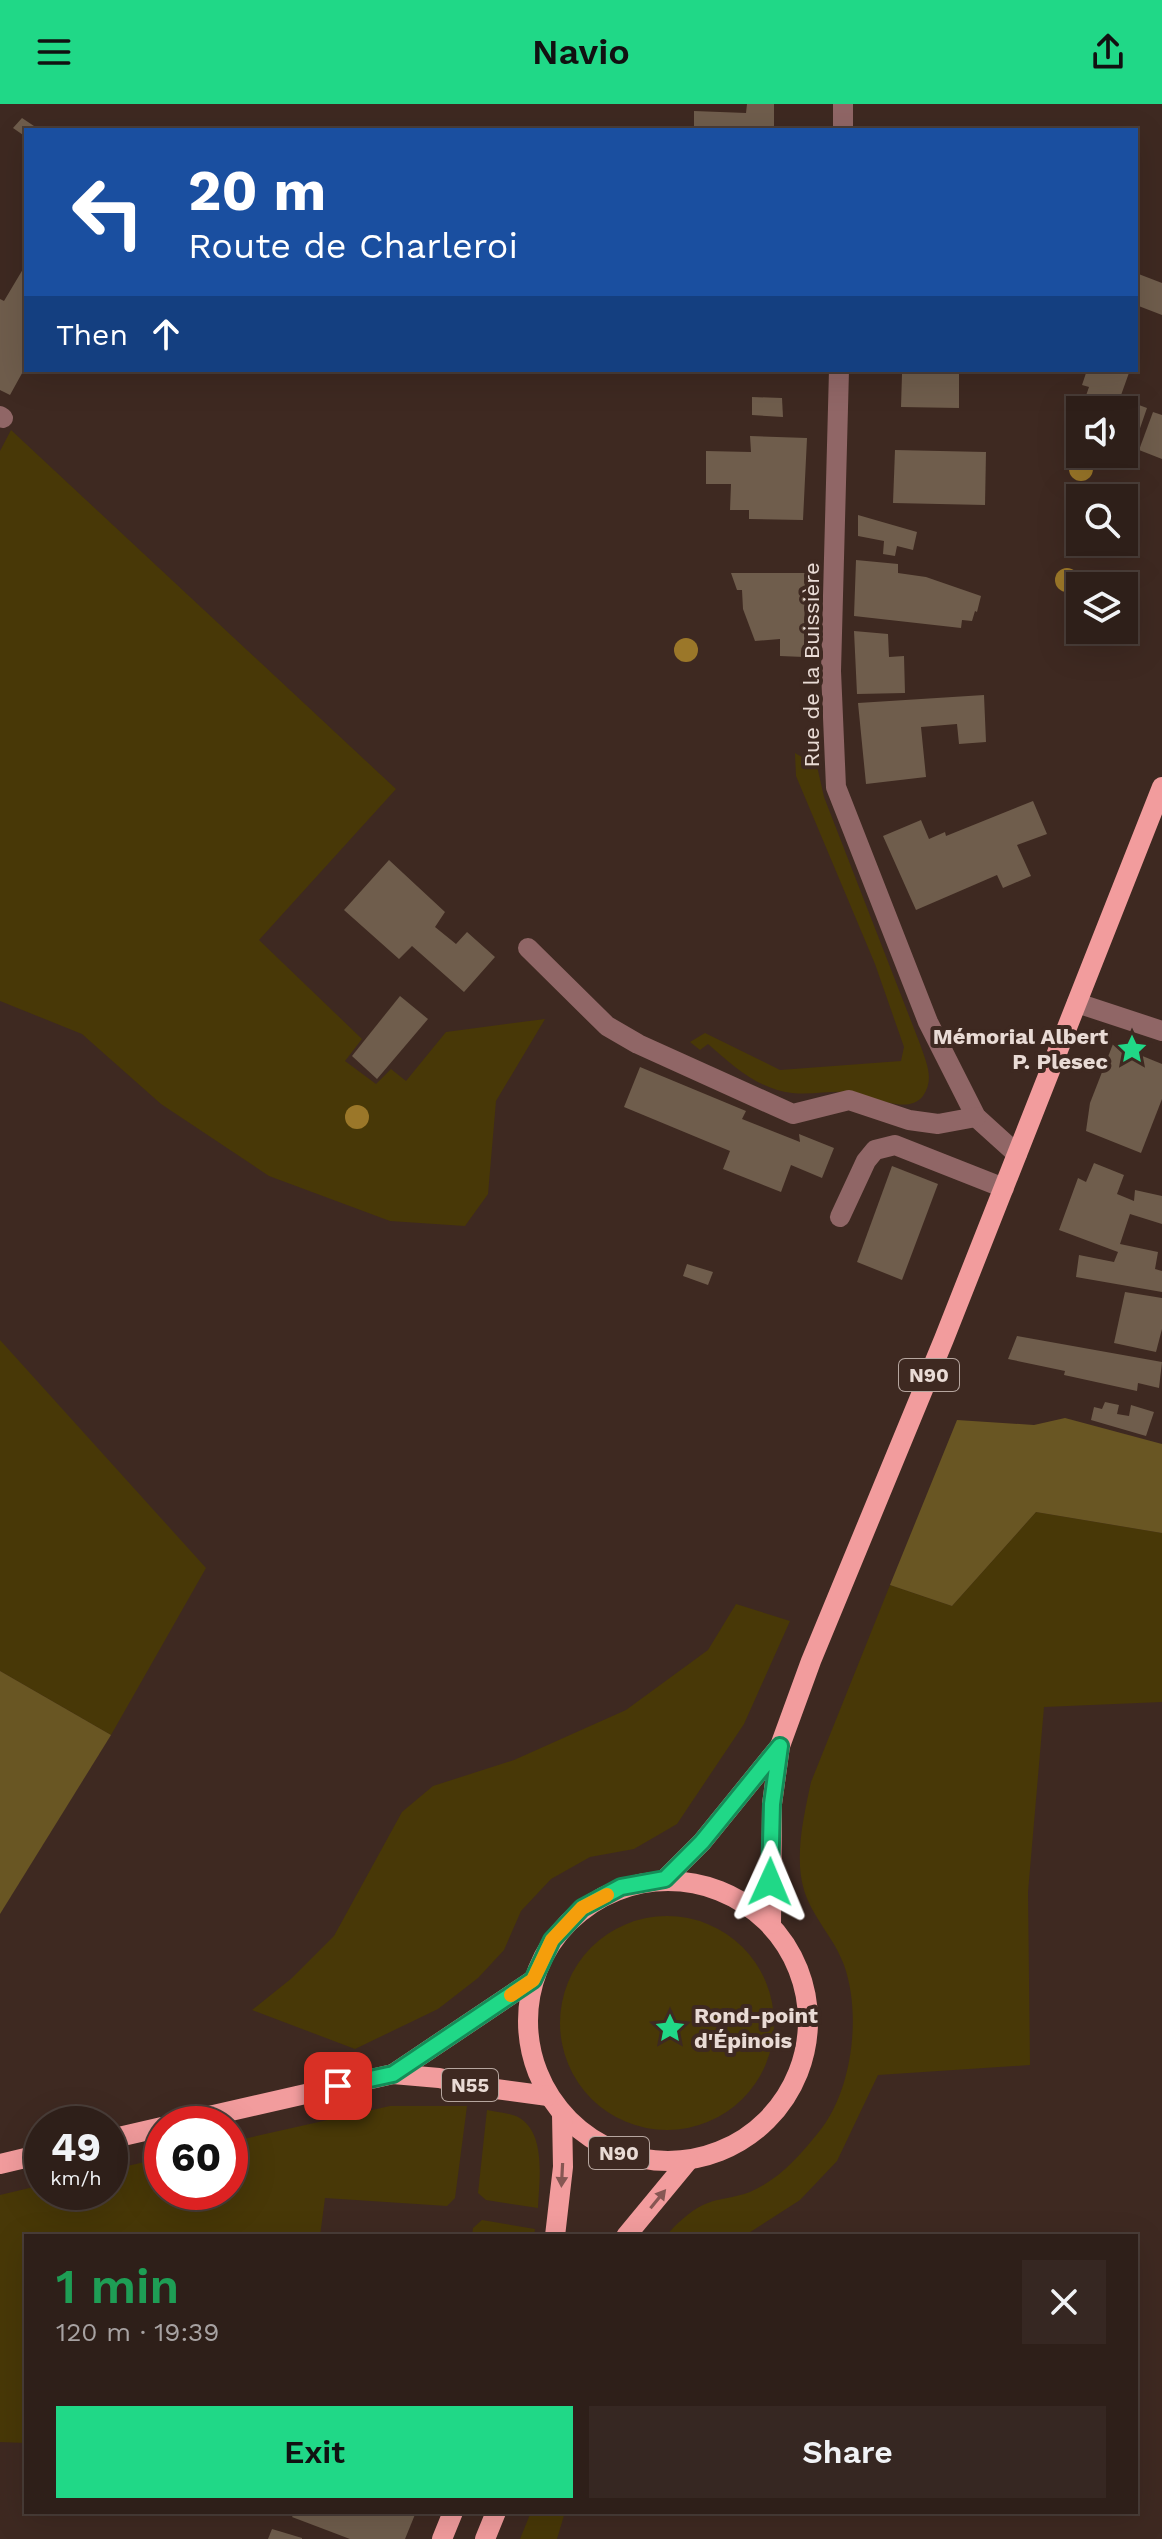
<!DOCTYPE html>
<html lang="en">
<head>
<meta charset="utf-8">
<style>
  :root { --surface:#2e1f19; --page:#362722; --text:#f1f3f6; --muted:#a7a2a2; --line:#493d38; --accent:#20d887 }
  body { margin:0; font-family:"Work Sans",sans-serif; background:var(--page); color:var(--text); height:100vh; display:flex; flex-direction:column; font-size:30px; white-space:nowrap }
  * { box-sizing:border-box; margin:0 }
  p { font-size:26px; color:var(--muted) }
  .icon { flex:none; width:44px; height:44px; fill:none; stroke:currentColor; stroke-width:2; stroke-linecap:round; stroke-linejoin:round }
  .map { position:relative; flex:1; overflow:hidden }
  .details { position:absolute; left:24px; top:2130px; width:1114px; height:280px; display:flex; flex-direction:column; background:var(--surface); border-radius:0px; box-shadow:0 8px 32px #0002,0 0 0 2px var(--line) }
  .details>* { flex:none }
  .hud { position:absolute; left:24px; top:24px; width:1114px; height:244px; border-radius:0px; box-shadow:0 8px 32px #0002,0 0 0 2px var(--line); background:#1a4fa0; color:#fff; overflow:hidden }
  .controls { position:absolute; left:1066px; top:292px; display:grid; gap:16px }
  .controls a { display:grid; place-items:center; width:72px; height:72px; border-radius:0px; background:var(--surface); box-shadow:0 8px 32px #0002,0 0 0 2px var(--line); font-size:40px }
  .speed { position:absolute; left:24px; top:2002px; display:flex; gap:16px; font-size:40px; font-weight:700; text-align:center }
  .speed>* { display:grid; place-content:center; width:104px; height:104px; border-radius:50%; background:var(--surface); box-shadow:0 8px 32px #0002,0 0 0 2px var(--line); line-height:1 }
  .speed small { font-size:20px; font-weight:400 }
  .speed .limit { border:12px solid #d22; background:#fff; color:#111 }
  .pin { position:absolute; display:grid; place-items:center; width:68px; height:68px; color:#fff; margin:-34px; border-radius:16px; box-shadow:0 4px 12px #0006 }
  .me { position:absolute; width:88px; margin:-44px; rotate:1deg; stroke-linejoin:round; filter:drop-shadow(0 0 6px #0008) }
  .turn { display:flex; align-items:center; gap:28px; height:168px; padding:0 32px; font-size:36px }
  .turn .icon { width:104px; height:104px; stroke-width:2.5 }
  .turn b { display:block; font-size:56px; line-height:68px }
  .then { display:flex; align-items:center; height:76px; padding:0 32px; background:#0003; gap:16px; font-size:30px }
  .round { display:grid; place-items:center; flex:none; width:84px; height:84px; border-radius:0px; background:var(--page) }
  .overview { display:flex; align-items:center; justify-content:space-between; height:136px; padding:0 32px }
  h1 { font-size:48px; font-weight:600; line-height:60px; color:#1e9e55 }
  .cta { display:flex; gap:16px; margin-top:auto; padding:16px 32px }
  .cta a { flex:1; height:92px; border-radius:0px; background:var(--accent); color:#111; font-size:32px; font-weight:600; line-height:92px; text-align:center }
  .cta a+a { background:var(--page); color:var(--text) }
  header { display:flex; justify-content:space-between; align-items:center; height:104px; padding:0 32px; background:var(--accent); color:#111; font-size:36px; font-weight:600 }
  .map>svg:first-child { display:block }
</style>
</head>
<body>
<header><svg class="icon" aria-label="menu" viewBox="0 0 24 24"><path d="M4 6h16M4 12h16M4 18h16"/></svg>Navio<svg class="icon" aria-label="share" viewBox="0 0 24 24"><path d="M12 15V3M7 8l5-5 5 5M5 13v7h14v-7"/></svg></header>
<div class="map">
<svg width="1162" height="2435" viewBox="0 0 1162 2435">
  <rect width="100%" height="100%" fill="#3e2921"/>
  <g fill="#483807">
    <path d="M11,326l385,359 -137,151 103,99 -17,22 31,23 15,-15 15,12 40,-49 99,-13 -49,82 -8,93 -23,32 -75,-5 -121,-45 -108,-72 -79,-70 -82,-33v-550z"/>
    <path d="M795,649l22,13 7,31 96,247c6,18 15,35 3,52 -17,21 -54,-3 -75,-4 -19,-1 -37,3 -56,1 -34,-4 -59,-27 -84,-49l-8,6 -10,-8 15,-9 75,37 121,-9 3,-14 -29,-83 -79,-188z"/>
    <path d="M0,1236l206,228 -95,167 -111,-64z"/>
    <path d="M1036,1408l126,21v169l-118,5 -16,185 2,173 -152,10 -41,86 -37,39 -56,36h-78c10,-12 23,-24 37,-31 14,-7 32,-7 47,-13 28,-12 49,-35 68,-59 34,-40 44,-118 26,-168 -9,-26 -32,-48 -40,-75 -10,-33 0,-75 7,-108l79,-197 62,21z"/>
    <path d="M736,1500l54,17 -46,103 -67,100 -43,25 -44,8 -39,22 -30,32 -17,39 -26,28 -40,31 -83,40 -103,-39 40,-32 42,-42 68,-124 31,-26 81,-26 112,-50 82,-60z"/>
    <circle cx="667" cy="1919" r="107"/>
    <path d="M390,2002h77l-12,92 -8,8 -122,-8 -5,38h-294v207l-26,-1v-247l42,-10v7h68v-22l52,-12v34h68v-50z"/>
    <path d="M487,2006c9,2 23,3 31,7 29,16 21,64 20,91l-52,-8 -8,-7z"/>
    <path d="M482,2116l53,9 -1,7h-62l1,-8z"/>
    <path d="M531,2408h34l-8,27h-37z"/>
  </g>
  <g fill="#695623">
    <path d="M1065,1314l97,26v89l-126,-21 -84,94 -62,-21 67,-165 77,5z"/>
    <path d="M0,1567l111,64 -111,179z"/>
  </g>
  <g fill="#6f5d4c">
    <path d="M747,0h27v26h-80v-19l52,2z"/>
    <path d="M22,14l12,8 -3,4h-5v7l-13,-9z"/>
    <path d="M26,160v102l-16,29 -10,-5v-91l4,2z"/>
    <path d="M1136,169l26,10v32l-26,-10z"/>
    <path d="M896,266h63v38l-58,-1 1,-33h-6z"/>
    <path d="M1087,266h43l-10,28 27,10 -10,29 -13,-5v-22h-43l8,-23 -7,-2z"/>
    <path d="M752,293l30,1 1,19 -31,-2z"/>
    <path d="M1153,308l9,3v44l-23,-9z"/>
    <path d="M750,332l57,2 -4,82 -54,-1v-9h-19l1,-26h-25v-33l45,1z"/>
    <path d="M895,346l91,2 -1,53 -92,-2z"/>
    <path d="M858,411l59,17 -4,18 -16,-4 -2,10 -12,-2 1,-13 -26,-5z"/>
    <path d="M856,456l42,4v9l28,4 55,19 -4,16 -2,-1 -3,10 -10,-1 -1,8 -107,-12z"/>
    <path d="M731,469h74l-1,84 -24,-1v-17l-25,2 -12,-32 -1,-19h-5z"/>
    <path d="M854,527l34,3 1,23 15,-1 1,37 -48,1z"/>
    <path d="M984,591l2,47 -27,2 -2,-20 -36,3 5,50 -60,7 -8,-81z"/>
    <path d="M1033,697l14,33 -30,11 14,31 -28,12 -6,-13 -81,35 -33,-74 38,-16 8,19 16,-7 1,4z"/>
    <path d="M389,756l56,52 -10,15 21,17 11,-12 28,25 -31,35 -52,-46 -13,13 -55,-49z"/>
    <path d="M400,892l28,23 -51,60 -25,-23z"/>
    <path d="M1113,940l49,20v35l-21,54 -55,-22 4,-28z"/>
    <path d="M640,963l106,44 -4,8 58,23 -1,-8 35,14 -12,30 -31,-13 -10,27 -58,-23 7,-18 -106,-44z"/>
    <path d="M1094,1059l30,12 -7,19 17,7 1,-11 27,6v28l-32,-10 -10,30 38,8 -3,17 7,2v21l-86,-15 3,-22 35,7 4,-10 -59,-22 19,-52 8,4z"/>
    <path d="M892,1062l46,18 -36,96 -45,-18z"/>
    <path d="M687,1160l26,8 -5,13 -25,-9z"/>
    <path d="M1125,1188l37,6v31l-6,23 -42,-9z"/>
    <path d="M1017,1232l145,26 -3,26 -21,-5 -1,8 -73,-16 1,-4 -57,-12z"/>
    <path d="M1105,1298l14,3 -2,9 12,2 2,-11 23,7 -8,24 -55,-16 3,-13 8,2z"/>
    <path d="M295,2408h121l-11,27h-55l-58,-22z"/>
    <path d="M272,2425l30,9v1h-34z"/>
  </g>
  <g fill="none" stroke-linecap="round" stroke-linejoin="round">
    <g stroke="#906666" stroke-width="20">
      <path d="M843,26v-26"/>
      <path d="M839,266l-8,301 5,116 92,235 48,95 41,37"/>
      <path d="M0,312l3,2"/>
      <path d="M528,844l79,78 31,18 155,70 56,-14 60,20 29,4 38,-7"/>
      <path d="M1077,899l85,28"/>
      <path d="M840,1113l26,-56 9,-11 20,-5 109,43"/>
    </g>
    <g stroke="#f29c9d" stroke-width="20">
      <path d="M665,1775l37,-37 78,-96"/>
      <circle cx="668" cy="1917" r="140"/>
      <path d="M771,1820l1,-120 8,-58 31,-85 133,-322 218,-552"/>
      <path d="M393,1970l140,-94"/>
      <path d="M174,2020l219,-50 46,4 42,9 67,9"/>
      <path d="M110,2035l52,-12"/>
      <path d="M0,2060l42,-10"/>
      <path d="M555,2132l8,-69 -1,-53"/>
      <path d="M626,2132l62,-75"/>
      <path d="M442,2435l11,-27"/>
      <path d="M485,2435l11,-27"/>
    </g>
  </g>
  <g fill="#9b7729">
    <circle cx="1081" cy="365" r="12"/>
    <circle cx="1067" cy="476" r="12"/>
    <circle cx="686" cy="546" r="12"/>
    <circle cx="357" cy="1013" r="12"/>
  </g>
  <defs><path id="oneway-solid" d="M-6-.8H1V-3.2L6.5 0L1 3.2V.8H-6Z" transform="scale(2)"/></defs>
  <g fill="#865753">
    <use href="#oneway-solid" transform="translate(562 2071) rotate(93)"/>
    <use href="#oneway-solid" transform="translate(658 2095) rotate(-51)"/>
  </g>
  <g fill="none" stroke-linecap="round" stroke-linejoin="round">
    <g stroke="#158c58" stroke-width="20">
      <path id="route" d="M338,1982l55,-12 140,-94 19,-40 30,-32 39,-21 44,-8 37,-37 78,-96 -8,58 -2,78"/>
    </g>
    <use href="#route" stroke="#20d887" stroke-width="14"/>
    <path stroke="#f59e0b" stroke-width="14" d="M511,1891l22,-15 19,-40 30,-32 25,-13"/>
  </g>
  <defs>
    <g id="sight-bare" transform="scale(2.4)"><path d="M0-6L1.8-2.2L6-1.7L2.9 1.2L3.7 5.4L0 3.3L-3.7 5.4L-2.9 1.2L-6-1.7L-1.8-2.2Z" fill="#20d887" stroke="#3e2921" stroke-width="2.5" paint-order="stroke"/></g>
  </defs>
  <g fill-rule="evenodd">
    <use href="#sight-bare" x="1132" y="945"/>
    <use href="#sight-bare" x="670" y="1924"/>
  </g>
  <g text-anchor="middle" stroke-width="8" stroke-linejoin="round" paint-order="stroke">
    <g fill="#3e2921" stroke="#b6a69f" stroke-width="2">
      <rect x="899" y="1255" width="60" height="32" rx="6"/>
      <rect x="442" y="1965" width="56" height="32" rx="6"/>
      <rect x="589" y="2033" width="60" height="32" rx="6"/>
    </g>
    <g font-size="20" font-weight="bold" fill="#e9dbd5">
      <text x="929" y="1278">N90</text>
      <text x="470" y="1988">N55</text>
      <text x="619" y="2056">N90</text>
    </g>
    <g font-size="22" fill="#e9dbd5" stroke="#3e2921">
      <text transform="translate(811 561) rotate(-90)" y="8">Rue de la Buissière</text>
    </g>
    <g font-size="22" font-weight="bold" fill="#e9dbd5" stroke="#3e2921" text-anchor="end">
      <text x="1108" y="940">Mémorial Albert<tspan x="1108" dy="25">P. Plesec</tspan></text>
      <text x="694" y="1919" text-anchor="start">Rond-point<tspan x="694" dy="25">d'Épinois</tspan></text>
    </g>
  </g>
</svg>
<div class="controls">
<a><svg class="icon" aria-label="sound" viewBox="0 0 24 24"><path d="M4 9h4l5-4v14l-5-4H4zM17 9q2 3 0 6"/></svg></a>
<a><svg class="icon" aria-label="search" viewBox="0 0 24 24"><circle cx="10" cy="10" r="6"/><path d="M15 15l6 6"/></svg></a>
<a><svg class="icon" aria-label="layers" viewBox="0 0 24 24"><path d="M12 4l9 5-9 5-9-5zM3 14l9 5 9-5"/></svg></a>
</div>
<div class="speed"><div>49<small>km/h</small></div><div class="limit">60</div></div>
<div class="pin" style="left:338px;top:1982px;background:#d93025"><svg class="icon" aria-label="arrive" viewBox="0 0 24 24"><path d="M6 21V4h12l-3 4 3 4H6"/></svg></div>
<svg class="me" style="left:770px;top:1778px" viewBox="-20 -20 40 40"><path d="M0-17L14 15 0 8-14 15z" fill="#20d887" stroke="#fff" stroke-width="4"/></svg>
<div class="hud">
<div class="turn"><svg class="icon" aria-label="left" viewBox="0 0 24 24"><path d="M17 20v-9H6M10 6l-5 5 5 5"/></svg><div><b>20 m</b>Route de Charleroi</div></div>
<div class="then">Then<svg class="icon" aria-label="ahead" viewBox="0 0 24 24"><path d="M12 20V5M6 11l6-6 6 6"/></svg></div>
</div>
<section class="details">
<div class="overview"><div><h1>1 min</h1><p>120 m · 19:39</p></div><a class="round"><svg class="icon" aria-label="close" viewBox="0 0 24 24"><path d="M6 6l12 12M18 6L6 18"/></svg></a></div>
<div class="cta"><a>Exit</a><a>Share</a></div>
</section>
</div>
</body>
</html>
